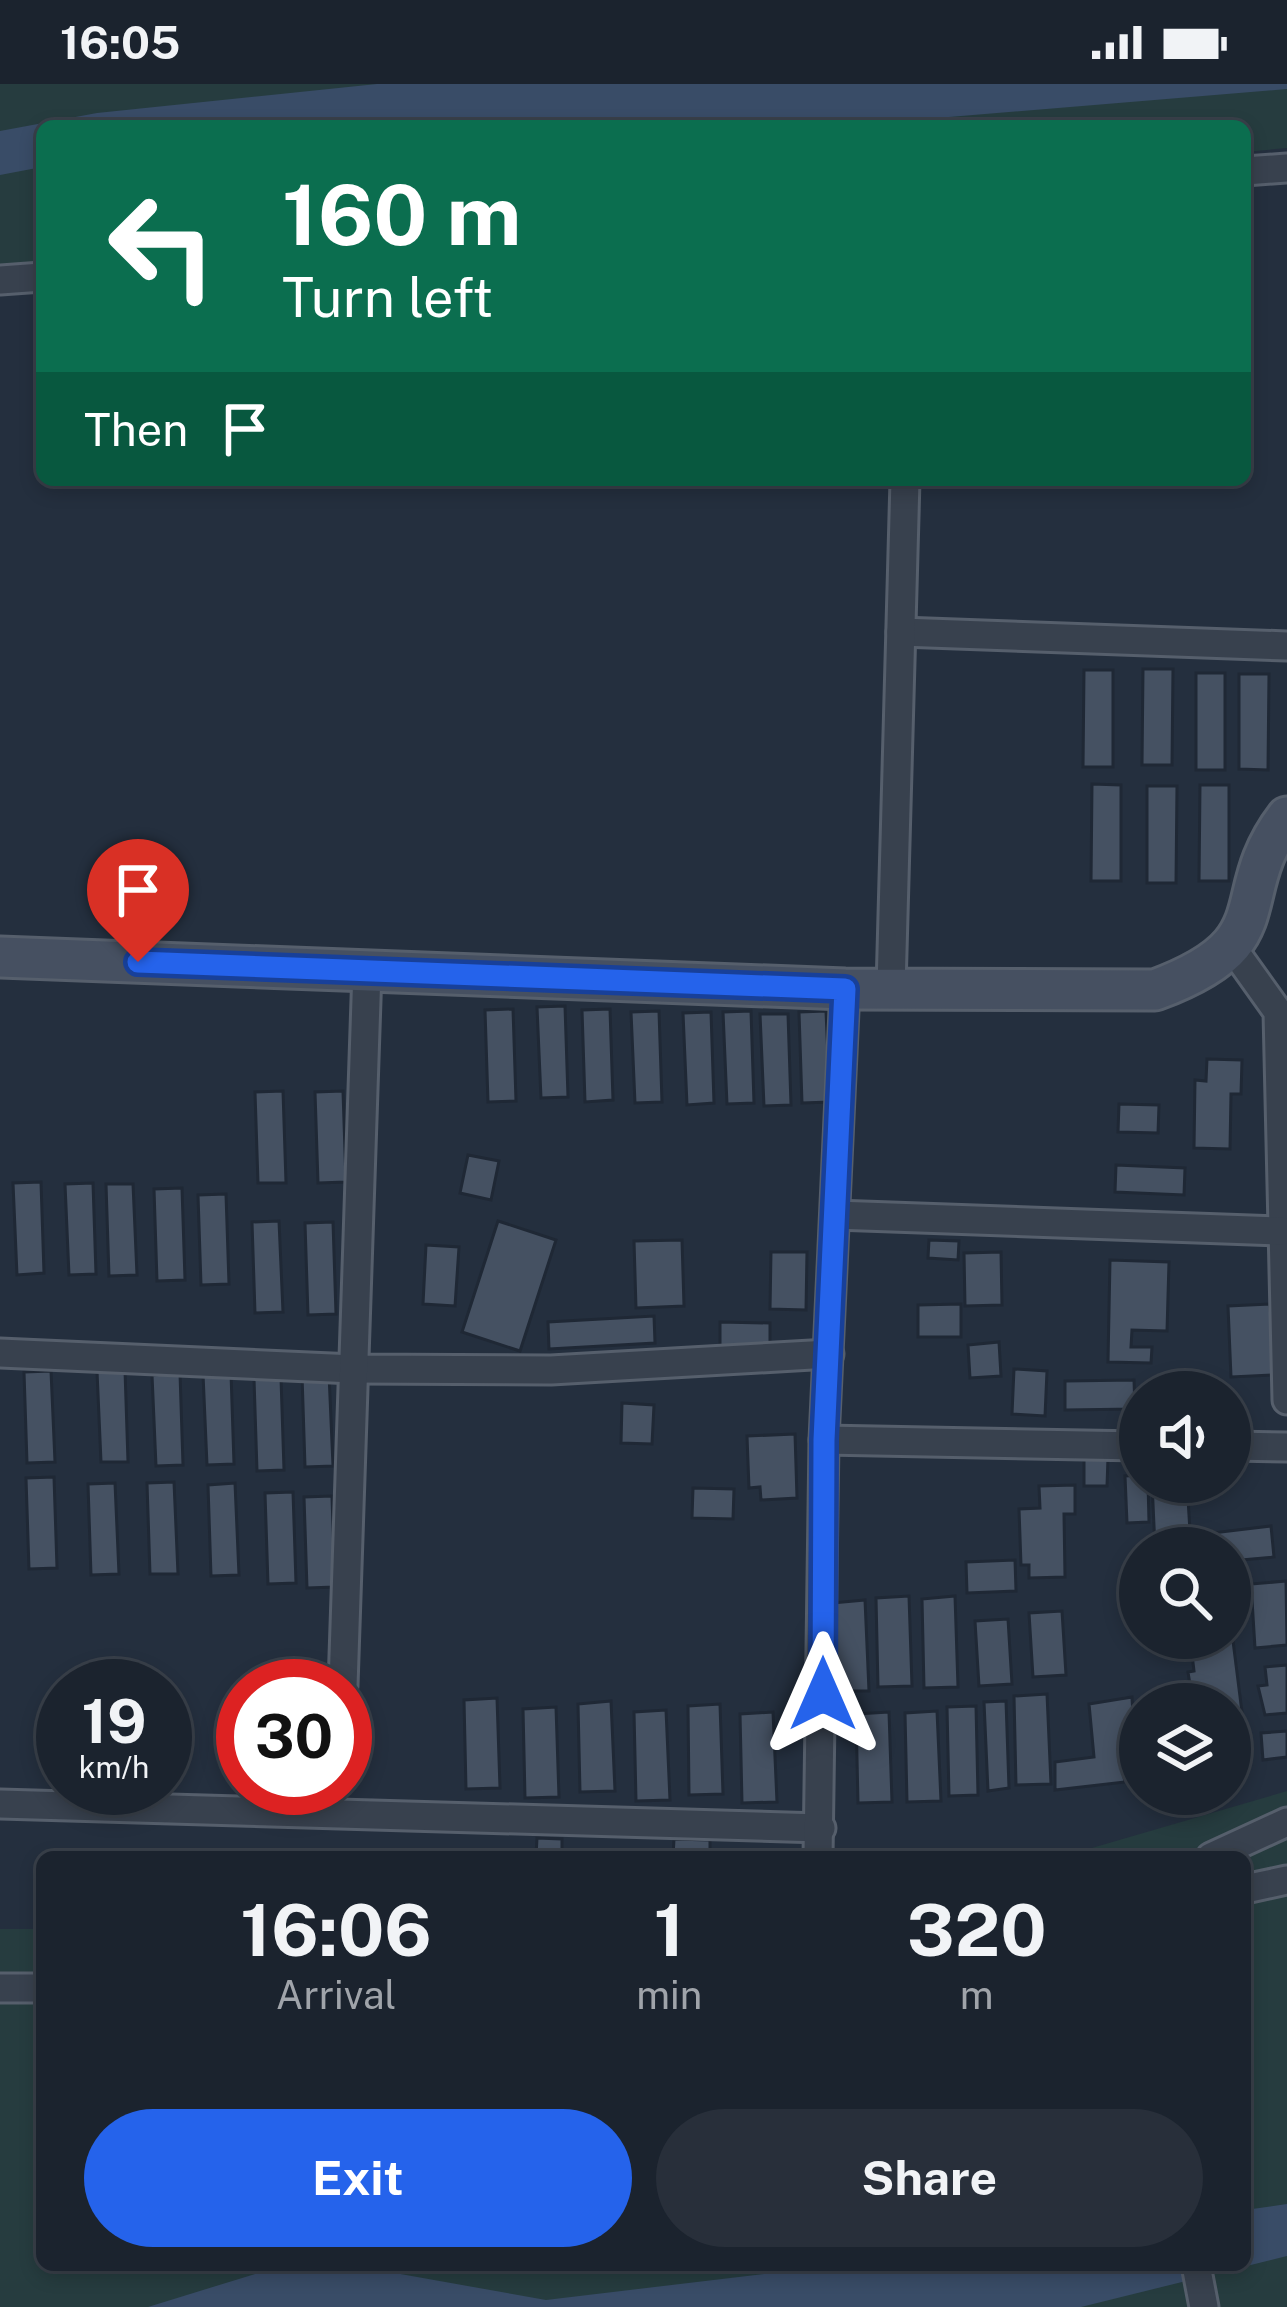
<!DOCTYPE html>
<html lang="en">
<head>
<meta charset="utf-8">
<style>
  :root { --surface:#1b232e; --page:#282f3a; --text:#f1f3f6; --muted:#a0a4aa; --line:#39404a; --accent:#2563eb }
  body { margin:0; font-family:"Public Sans",sans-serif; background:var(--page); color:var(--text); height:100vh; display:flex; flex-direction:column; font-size:45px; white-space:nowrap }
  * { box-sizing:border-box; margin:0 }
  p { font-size:39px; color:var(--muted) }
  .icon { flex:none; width:66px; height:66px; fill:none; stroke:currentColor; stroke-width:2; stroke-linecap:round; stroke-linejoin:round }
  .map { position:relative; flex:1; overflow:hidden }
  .drawer { position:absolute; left:36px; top:1767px; width:1215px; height:420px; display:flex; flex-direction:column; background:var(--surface); border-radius:18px; box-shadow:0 6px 18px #0003,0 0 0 3px var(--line) }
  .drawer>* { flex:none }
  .hud { position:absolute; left:36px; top:36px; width:1215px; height:366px; border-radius:18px; box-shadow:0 6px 18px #0003,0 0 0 3px var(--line); background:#0b6e4f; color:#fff; overflow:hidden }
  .controls { position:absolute; left:1119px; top:1287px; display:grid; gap:24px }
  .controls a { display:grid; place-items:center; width:132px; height:132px; border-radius:50%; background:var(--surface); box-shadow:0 6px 18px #0003,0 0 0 3px var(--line); font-size:60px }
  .speed { position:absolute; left:36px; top:1575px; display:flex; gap:24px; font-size:60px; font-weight:700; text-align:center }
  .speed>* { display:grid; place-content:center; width:156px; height:156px; border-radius:50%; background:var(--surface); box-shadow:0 6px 18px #0003,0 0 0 3px var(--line); line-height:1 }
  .speed small { font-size:30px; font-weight:400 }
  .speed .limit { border:18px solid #d22; background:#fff; color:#111 }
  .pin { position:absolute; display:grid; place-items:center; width:102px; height:102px; color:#fff; margin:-123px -51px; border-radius:50% 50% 50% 0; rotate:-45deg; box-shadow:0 0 12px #0007 }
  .pin .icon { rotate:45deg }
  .me { position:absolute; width:132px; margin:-66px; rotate:0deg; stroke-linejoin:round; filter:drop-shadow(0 0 9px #0008) }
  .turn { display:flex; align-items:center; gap:42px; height:252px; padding:0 48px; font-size:54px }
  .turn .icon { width:156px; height:156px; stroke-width:2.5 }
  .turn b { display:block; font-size:84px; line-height:102px }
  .then { display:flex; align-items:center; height:114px; padding:0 48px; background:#0003; gap:24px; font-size:45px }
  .eta { display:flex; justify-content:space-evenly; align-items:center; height:204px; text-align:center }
  .eta b { font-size:72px; font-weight:700; line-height:84px }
  .button { display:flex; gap:24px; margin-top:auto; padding:24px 48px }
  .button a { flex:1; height:138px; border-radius:72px; background:var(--accent); color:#fff; font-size:48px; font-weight:700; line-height:138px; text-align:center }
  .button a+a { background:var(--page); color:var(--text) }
  .status { display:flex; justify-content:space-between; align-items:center; height:84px; padding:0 60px; background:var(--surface); direction:ltr }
  .status svg { height:33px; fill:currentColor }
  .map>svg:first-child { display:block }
</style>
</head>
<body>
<div class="status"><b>16:05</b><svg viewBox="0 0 49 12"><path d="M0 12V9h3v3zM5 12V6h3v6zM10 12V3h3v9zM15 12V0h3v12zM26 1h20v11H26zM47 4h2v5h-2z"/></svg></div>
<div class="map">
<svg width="1287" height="2223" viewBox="0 0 1287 2223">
  <rect width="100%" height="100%" fill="#242f3e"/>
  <g fill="#263c3f">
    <path d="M0,0h1287v64l-42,4v-26h-1203v154l-42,3z"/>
    <path d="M1287,1707v516h-1287v-378h42v336h1203v-408h-184z"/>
  </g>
  <g fill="#394c67">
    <path d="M377,0h910v5l-446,37h-799v41l-42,8v-44l97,-18z"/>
    <path d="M1287,2120v52l-206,51h-933l136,-42h66l196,35 293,-35h406v-55z"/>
  </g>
  <g fill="#455162" stroke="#1f2835" stroke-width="3">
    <path d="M1143,585h30l-1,96h-30z"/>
    <path d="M1084,586h29v97h-30z"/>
    <rect x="1196" y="589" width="29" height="97"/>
    <path d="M1239,590h30l-1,96 -29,-1z"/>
    <path d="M1092,700l29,1v96h-30z"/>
    <path d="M1200,701h29v96h-30z"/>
    <path d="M1147,702h30l-1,97h-29z"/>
    <path d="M565,922l3,91 -27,1 -4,-91z"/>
    <path d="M513,925l3,92 -28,1 -3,-92z"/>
    <path d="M610,925l3,91 -28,2 -3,-92z"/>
    <path d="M659,927l3,91 -27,1 -4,-91z"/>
    <path d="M751,927l3,92 -27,1 -4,-92z"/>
    <path d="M826,927l4,91 -28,1 -3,-91z"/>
    <path d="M711,928l3,91 -27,2 -4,-92z"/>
    <path d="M760,930h28l3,91 -27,1z"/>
    <path d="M1207,975l35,1 -1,34h-10l-1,55 -36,-1 1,-68 11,1z"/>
    <path d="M283,1007l3,92h-28l-3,-91z"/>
    <path d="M343,1007l3,91 -28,1 -3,-91z"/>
    <path d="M1119,1020l40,1 -1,28 -40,-1z"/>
    <path d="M468,1071l31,6 -8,39 -31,-7z"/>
    <path d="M1116,1081l69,3 -1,27 -69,-3z"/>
    <path d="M41,1098l3,91 -27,2 -4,-92z"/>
    <path d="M93,1099l3,91 -27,1 -4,-91z"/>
    <path d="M106,1100h27l4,91 -28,1z"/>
    <path d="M182,1104l3,92 -28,1 -3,-92z"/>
    <path d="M226,1110l3,90 -28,1 -3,-90z"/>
    <path d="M279,1137l4,91 -28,1 -3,-91z"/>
    <path d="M498,1137l58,19 -36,111 -58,-19z"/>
    <path d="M333,1138l3,92 -28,1 -3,-92z"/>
    <path d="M682,1156l2,66 -48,2 -2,-67z"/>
    <path d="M929,1156l30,1 -1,19 -30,-2z"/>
    <path d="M426,1161l33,2 -4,59 -32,-2z"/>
    <path d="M771,1168h36l-1,58 -36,-1z"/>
    <path d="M1001,1168l1,53 -37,1 -1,-53z"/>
    <path d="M1110,1176l59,2 -2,69 -35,-1 -1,17h21l-1,16 -43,-1z"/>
    <path d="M961,1220v33h-43v-32z"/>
    <path d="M1270,1220l4,71 -43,2 -3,-71z"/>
    <path d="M654,1232l1,27 -106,6 -1,-27z"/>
    <path d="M720,1238l50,1v23h-50z"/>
    <path d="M999,1258l2,34 -31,2 -2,-33z"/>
    <path d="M1014,1285l33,2 -2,45 -33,-2z"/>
    <path d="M125,1286l3,92h-27l-4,-91z"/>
    <path d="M51,1287l4,91 -28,1 -3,-91z"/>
    <path d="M180,1289l3,92 -27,1 -4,-91z"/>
    <path d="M231,1289l3,91 -27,1 -4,-91z"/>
    <path d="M329,1290l4,92 -28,1 -3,-92z"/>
    <path d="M281,1294l3,92 -27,1 -3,-92z"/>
    <path d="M1134,1296l1,29 -70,1v-29z"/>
    <path d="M1230,1317h9l-2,30 -7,-1z"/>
    <path d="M622,1319l32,2 -2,39 -31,-1z"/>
    <path d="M795,1350l2,64 -36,2 -1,-13 -11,1 -2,-52z"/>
    <path d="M1084,1374h24l-1,28h-23z"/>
    <path d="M1140,1391v7h8l1,40 -22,1 -2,-47z"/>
    <path d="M54,1393l3,91 -28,1 -3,-91z"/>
    <path d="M174,1398l4,92h-28l-3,-91z"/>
    <path d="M1152,1398h35l4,66h-36z"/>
    <path d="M115,1399l4,91 -28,1 -3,-91z"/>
    <path d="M235,1399l4,92 -28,1 -3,-91z"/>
    <path d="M1075,1401v29h-11l1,63 -36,1v-13h-8l-2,-56 21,-1 -1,-22z"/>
    <path d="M693,1404l41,1 -1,30 -41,-1z"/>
    <path d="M293,1408l3,91 -28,1 -3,-91z"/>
    <path d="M332,1412l3,91 -28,1 -3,-91z"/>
    <path d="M1271,1442l3,31 -44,4v-13h-24l-2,-14z"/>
    <path d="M1015,1476l1,31 -49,2 -1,-31z"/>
    <path d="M1286,1497l1,64 -32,3 -4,-64z"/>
    <path d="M909,1512l3,90 -34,1 -2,-89z"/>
    <path d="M955,1512l3,91 -34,1 -2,-89z"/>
    <path d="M865,1516l4,91h-35l-2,-88z"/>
    <path d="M1062,1527l4,64 -33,2 -4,-64z"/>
    <path d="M1008,1535l4,65 -33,2 -4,-65z"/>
    <path d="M1232,1549l13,103 -1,11h-6l2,15 -10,2v-60h-37l-5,-32 6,-1 -4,-33h40z"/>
    <path d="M1287,1581v48l-22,2 -7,-29 9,-1 -2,-18z"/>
    <path d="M1047,1610l4,90 -35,1 -2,-89z"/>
    <path d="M1132,1613l4,76 -13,-1 2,10 -70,8v-28l39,-5 -5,-53z"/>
    <path d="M497,1614l3,90 -34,1 -2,-89z"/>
    <path d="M611,1617l4,90 -35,1 -2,-88z"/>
    <path d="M1006,1617l3,87 -21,3 -4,-89z"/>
    <path d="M720,1620l3,90 -34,1 -1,-89z"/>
    <path d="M976,1622l2,89 -29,1 -2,-89z"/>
    <path d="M556,1623l3,90 -34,1 -2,-89z"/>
    <path d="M666,1626l4,90 -34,1 -2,-89z"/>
    <path d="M937,1627l4,90 -34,1 -2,-89z"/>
    <path d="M773,1628l4,90 -35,1 -2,-89z"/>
    <path d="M889,1628l3,90 -34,1 -2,-89z"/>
    <path d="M1287,1647v26l-24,3 -2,-27z"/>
    <path d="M537,1754l25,1v18h-26z"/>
    <path d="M674,1755l36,1v17h-37z"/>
  </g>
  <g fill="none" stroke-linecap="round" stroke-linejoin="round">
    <g stroke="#565f6c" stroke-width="33">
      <g id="street">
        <path d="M1245,87l42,-3"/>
        <path d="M0,196l42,-3"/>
        <path d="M901,548l386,14"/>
        <path d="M1233,865l45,63 9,388"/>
        <path d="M891,904l14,-508"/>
        <path d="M835,1131l446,16"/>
        <path d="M0,1269l354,16 197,1 278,-16"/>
        <path d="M824,1356l316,6"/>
        <path d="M1230,1362l57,1"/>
        <path d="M343,1602l24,-716"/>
        <path d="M0,1720l821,24"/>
        <path d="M818,1773l6,-417 21,-451"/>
        <path d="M1211,1773l76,-35"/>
        <path d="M1245,1805l42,-9"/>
        <path d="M0,1904h42"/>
        <path d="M1196,2181l8,42"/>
      </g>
    </g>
    <g stroke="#565f6c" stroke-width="45">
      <path id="secondary" d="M0,873l845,32 310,1c132,-49 70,-92 132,-173"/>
    </g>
    <use href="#street" stroke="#38414e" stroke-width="27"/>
    <use href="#secondary" stroke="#465061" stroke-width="39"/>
  </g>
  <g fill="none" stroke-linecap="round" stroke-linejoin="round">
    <g stroke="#184099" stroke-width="30">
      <path id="route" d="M138,878l707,27 -21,451 -1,254"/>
    </g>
    <use href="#route" stroke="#2563eb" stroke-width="21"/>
  </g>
</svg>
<div class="controls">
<a><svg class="icon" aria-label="sound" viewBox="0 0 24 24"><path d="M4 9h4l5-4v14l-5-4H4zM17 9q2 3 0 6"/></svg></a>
<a><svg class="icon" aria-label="search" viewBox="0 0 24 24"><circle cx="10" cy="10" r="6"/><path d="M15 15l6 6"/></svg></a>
<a><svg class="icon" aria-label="layers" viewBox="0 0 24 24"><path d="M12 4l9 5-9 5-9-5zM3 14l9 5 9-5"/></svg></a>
</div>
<div class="speed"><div>19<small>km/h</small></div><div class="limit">30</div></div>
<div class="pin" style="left:138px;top:878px;background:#d93025"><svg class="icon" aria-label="arrive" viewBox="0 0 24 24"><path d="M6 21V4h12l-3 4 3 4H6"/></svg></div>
<svg class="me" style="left:823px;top:1610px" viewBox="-20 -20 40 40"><path d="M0-17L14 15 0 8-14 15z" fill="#2563eb" stroke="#fff" stroke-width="4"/></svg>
<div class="hud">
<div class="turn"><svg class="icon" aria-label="left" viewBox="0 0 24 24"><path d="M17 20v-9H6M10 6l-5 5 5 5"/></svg><div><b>160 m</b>Turn left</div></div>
<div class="then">Then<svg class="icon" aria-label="arrive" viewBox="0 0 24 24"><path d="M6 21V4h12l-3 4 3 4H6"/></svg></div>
</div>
<section class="drawer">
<div class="eta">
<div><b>16:06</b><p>Arrival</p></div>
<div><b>1</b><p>min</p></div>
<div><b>320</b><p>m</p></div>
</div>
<div class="button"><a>Exit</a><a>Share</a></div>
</section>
</div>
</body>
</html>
